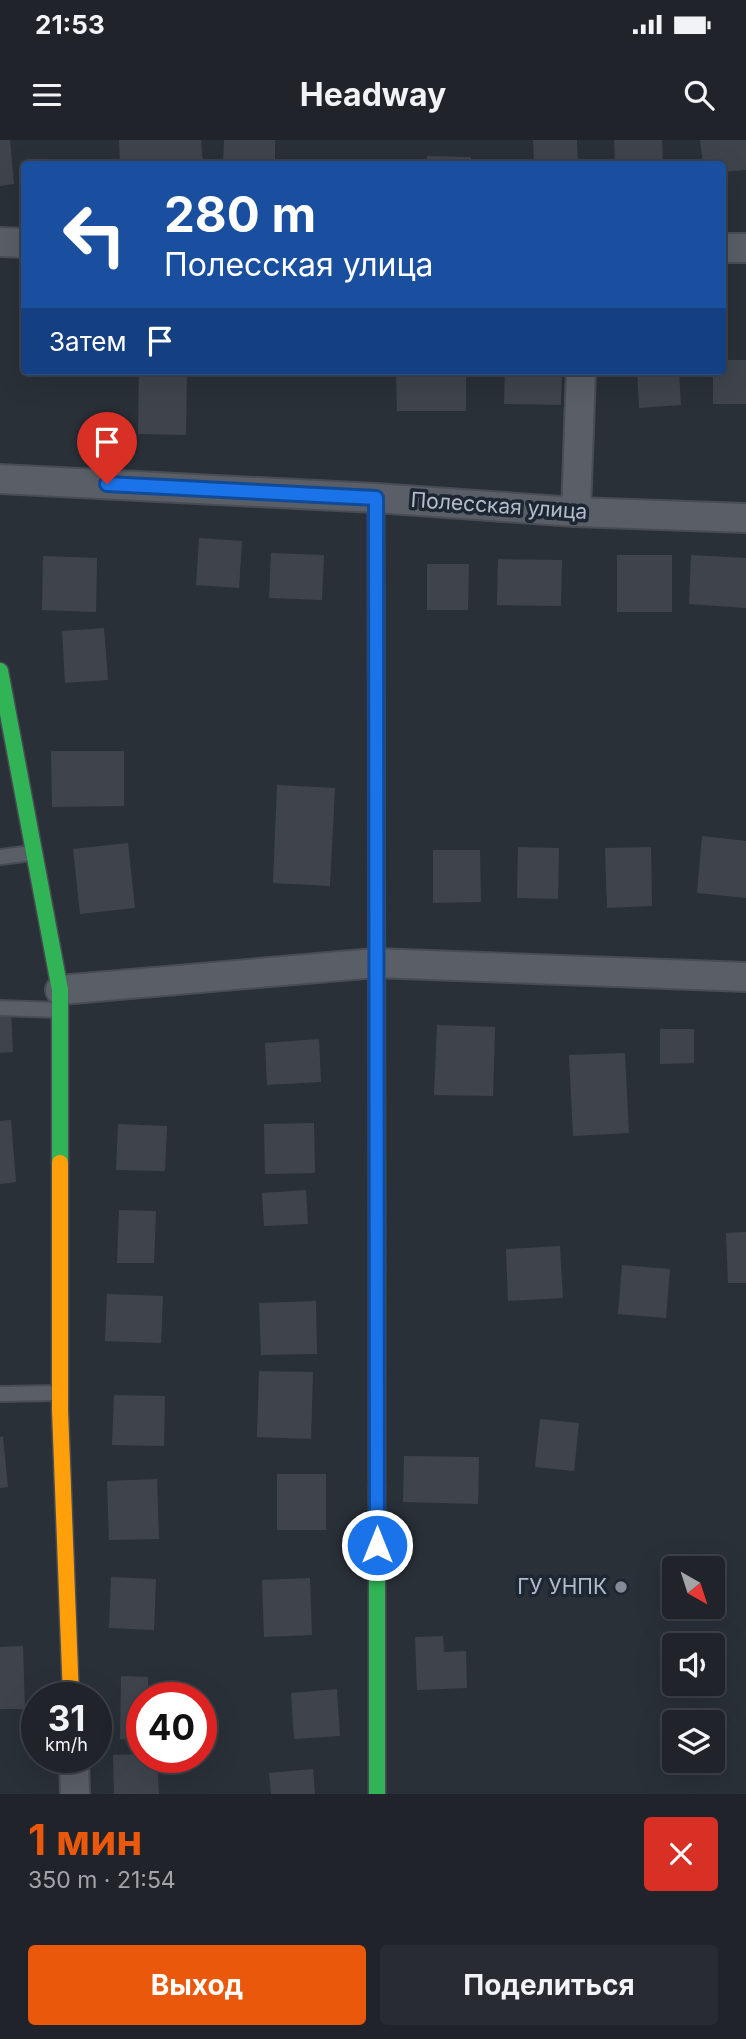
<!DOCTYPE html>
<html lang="ru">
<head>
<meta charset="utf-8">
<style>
  :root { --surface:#20242a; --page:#282c32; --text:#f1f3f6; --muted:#a2a4a8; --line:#3d4147; --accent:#ea580c }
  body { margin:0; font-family:Inter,sans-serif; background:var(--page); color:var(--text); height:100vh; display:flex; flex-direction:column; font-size:26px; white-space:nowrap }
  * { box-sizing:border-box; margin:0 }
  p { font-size:23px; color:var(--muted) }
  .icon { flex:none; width:38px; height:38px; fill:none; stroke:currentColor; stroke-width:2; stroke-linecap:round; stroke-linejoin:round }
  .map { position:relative; height:1654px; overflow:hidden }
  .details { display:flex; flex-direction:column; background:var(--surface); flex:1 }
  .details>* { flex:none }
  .top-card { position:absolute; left:21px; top:21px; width:705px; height:214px; border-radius:7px; box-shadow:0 7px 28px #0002,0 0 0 2px var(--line); background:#1a4fa0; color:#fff; overflow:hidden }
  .needle { width:46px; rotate:141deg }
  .fabs { position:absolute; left:662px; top:1416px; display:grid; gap:14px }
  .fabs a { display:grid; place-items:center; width:63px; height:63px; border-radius:7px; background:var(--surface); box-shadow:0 7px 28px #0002,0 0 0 2px var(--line); font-size:35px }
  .speed { position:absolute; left:21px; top:1542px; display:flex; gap:14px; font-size:35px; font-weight:700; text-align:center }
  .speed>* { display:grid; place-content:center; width:91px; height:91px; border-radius:50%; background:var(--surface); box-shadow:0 7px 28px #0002,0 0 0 2px var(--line); line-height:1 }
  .speed small { font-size:18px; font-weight:400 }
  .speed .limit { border:10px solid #d22; background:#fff; color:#111 }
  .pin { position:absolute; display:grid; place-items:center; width:60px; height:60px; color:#fff; margin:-72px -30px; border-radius:50% 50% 50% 0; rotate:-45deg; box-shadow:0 0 7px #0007 }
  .pin .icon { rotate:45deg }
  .me { position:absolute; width:77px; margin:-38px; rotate:0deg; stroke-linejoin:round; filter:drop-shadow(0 0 5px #0008) }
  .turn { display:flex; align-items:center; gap:24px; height:147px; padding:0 28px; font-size:32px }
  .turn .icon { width:91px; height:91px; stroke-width:2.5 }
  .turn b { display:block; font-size:49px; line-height:60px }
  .then { display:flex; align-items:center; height:66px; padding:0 28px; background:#0003; gap:14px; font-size:26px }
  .round { display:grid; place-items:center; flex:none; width:74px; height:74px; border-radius:7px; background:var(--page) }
  .head { display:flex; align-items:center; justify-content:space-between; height:119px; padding:0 28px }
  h1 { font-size:42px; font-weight:700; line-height:52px; color:var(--accent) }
  .button { display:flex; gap:14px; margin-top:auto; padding:14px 28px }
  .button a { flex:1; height:80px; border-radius:7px; background:var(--accent); color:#fff; font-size:28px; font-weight:700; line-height:80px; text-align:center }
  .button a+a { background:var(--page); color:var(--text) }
  .status { display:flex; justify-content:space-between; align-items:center; height:49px; padding:0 35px; background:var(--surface); direction:ltr }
  .status svg { height:19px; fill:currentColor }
  header { display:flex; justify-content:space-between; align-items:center; height:91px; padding:0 28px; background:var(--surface); font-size:32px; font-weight:700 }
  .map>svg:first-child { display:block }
</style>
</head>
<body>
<div class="status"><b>21:53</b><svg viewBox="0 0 49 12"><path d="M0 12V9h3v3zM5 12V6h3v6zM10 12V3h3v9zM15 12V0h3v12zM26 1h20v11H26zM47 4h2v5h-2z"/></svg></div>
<header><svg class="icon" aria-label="menu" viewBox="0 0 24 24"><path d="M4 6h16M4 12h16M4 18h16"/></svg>Headway<svg class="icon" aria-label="search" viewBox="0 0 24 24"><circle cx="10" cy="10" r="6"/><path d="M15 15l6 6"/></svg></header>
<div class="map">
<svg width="746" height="1654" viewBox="0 0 746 1654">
  <rect width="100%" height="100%" fill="#2a3038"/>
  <g fill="#3f444c">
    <path d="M0,0h10l4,44 -14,2z"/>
    <path d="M119,0h82l2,24h-83z"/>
    <path d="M224,0h51v24h-52z"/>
    <path d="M533,0h44l1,24h-44z"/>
    <path d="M614,0h48l1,24h-48z"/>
    <path d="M700,0h46v30l-23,2v-8h-20z"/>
    <path d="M427,16l44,1v7h-44z"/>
    <path d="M723,220h23v44h-33v-33h10z"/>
    <path d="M139,231h48l-1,64 -48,-1z"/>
    <path d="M396,231h70v40h-69z"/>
    <path d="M505,231h57l-1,34 -57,-1z"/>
    <path d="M637,231h42l2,34 -42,3z"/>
    <path d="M199,398l43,3 -3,47 -43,-3z"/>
    <path d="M271,413l53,2 -2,45 -53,-2z"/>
    <rect x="617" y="415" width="55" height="57"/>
    <path d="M691,415l55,3v50l-57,-4z"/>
    <path d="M43,416l54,2 -1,54 -54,-2z"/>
    <path d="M498,419l64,1 -1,46 -64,-1z"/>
    <path d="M427,424h42l-1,46h-41z"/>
    <path d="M104,488l4,52 -43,3 -3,-52z"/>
    <path d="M51,611h73v55l-72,1z"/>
    <path d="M277,645l58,3 -5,98 -57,-3z"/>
    <path d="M702,696l44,5v57l-49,-5z"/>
    <path d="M128,703l7,65 -55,6 -7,-65z"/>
    <path d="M518,707l41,1 -1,51 -41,-1z"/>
    <path d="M651,707l1,59 -45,2 -2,-60z"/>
    <path d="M433,710h47l1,52 -48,1z"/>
    <path d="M11,871l2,41 -13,1v-41z"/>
    <path d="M437,885l58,2 -2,69 -59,-1z"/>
    <path d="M660,889h34v34l-34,1z"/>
    <path d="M319,899l2,43 -54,3 -2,-42z"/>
    <path d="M625,913l4,80 -56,3 -4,-81z"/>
    <path d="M11,980l5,62 -16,2v-63z"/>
    <path d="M314,983l1,50 -50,1 -1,-50z"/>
    <path d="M118,984l49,2 -2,45 -49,-1z"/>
    <path d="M306,1050l2,34 -44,2 -2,-33z"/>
    <path d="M119,1070l37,1 -2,52h-37z"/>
    <path d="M746,1092v51h-18l-2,-50z"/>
    <path d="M560,1106l3,52 -55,3 -2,-52z"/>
    <path d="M622,1125l48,4 -4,49 -48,-4z"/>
    <path d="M107,1154l56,2 -2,47 -56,-2z"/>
    <path d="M316,1161l1,53 -56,1 -2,-52z"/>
    <path d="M259,1231l54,1 -2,67 -54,-2z"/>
    <path d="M114,1255l51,1 -1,50 -52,-1z"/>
    <path d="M540,1279l39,4 -5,48 -39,-4z"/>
    <path d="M0,1297h3l5,50 -8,1z"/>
    <path d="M404,1316l75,1 -1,47 -75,-2z"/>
    <rect x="277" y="1334" width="49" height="56"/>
    <path d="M157,1339l2,60 -50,1 -2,-59z"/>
    <path d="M111,1437l45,2 -2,51 -45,-2z"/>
    <path d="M310,1438l2,57 -48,2 -2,-57z"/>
    <path d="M443,1496l1,16 22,-1 1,37 -50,2 -2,-53z"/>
    <path d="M23,1506l2,63h-25v-62z"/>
    <path d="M121,1536l27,1v21h-6v41h-22z"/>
    <path d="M337,1549l3,47 -46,3 -3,-46z"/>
    <path d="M142,1614v3h15l2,37h-45l-1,-39z"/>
    <path d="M313,1629l2,25h-44l-2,-21z"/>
  </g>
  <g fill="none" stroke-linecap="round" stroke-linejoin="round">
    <g stroke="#484c55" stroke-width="18">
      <g id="lane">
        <path d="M0,717l32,-4"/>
        <path d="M0,868l58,2"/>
        <path d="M0,1254l58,-1"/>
      </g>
    </g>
    <g stroke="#484c55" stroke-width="32">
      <g id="street">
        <path d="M0,102l24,1"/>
        <path d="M723,108h23"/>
        <path d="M0,339l376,19 200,14 170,6"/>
        <path d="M576,372l5,-141"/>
        <path d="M60,850l316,-27 370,14"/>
        <path d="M74,1617l1,37"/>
      </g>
    </g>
    <g stroke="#484c55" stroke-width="19">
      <g id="fast">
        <path d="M376,358l1,703"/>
        <path d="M0,531l60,319v173"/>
        <path d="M377,1347v307"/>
      </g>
    </g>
    <g stroke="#484c55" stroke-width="19">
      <g id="slow">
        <path d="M60,1023v247l11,288"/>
        <path d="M377,1061v286"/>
      </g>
    </g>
    <use href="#lane" stroke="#5a5e66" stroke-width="14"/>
    <use href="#street" stroke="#5a5e66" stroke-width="28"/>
    <use href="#fast" stroke="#30b455" stroke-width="16"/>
    <use href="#slow" stroke="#ff9f0a" stroke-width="16"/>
  </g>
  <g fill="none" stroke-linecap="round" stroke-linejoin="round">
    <g stroke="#114b97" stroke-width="18">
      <path id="route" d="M107,344l269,14 1,1047"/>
    </g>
    <use href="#route" stroke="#1a73e8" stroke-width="12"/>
  </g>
  <circle fill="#848b96" stroke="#1d2633" stroke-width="2.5" cx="621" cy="1447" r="7"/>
  <g text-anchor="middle" stroke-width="7" stroke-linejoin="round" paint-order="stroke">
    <g font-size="21" fill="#b4bcc9" stroke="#1d2633">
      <text transform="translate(499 366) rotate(4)" y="7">Полесская улица</text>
    </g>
    <g font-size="21" fill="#b4bcc9" stroke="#1d2633" text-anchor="end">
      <text x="607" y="1454">ГУ УНПК</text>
    </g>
  </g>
</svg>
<div class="fabs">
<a><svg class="needle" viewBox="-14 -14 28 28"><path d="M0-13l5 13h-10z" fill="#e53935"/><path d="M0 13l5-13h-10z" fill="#a2a4a8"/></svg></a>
<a><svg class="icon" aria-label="sound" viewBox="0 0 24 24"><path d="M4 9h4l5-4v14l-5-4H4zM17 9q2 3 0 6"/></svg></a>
<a><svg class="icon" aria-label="layers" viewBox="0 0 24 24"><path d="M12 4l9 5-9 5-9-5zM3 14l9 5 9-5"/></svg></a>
</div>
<div class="speed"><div>31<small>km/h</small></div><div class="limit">40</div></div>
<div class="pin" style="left:107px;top:344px;background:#d93025"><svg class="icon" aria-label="arrive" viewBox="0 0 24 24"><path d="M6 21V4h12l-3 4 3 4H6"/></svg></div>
<svg class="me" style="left:377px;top:1405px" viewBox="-20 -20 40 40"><circle r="17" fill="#1a73e8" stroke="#fff" stroke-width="3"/><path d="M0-11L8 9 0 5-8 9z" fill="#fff"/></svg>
<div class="top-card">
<div class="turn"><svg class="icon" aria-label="left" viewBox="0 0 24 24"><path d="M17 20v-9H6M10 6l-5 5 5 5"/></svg><div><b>280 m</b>Полесская улица</div></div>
<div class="then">Затем<svg class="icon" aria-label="arrive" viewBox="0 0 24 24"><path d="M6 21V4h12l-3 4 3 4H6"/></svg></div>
</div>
</div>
<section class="details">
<div class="head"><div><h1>1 мин</h1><p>350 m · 21:54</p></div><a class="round" style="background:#d93025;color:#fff"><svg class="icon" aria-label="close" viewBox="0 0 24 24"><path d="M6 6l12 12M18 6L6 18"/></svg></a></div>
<div class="button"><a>Выход</a><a>Поделиться</a></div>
</section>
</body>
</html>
